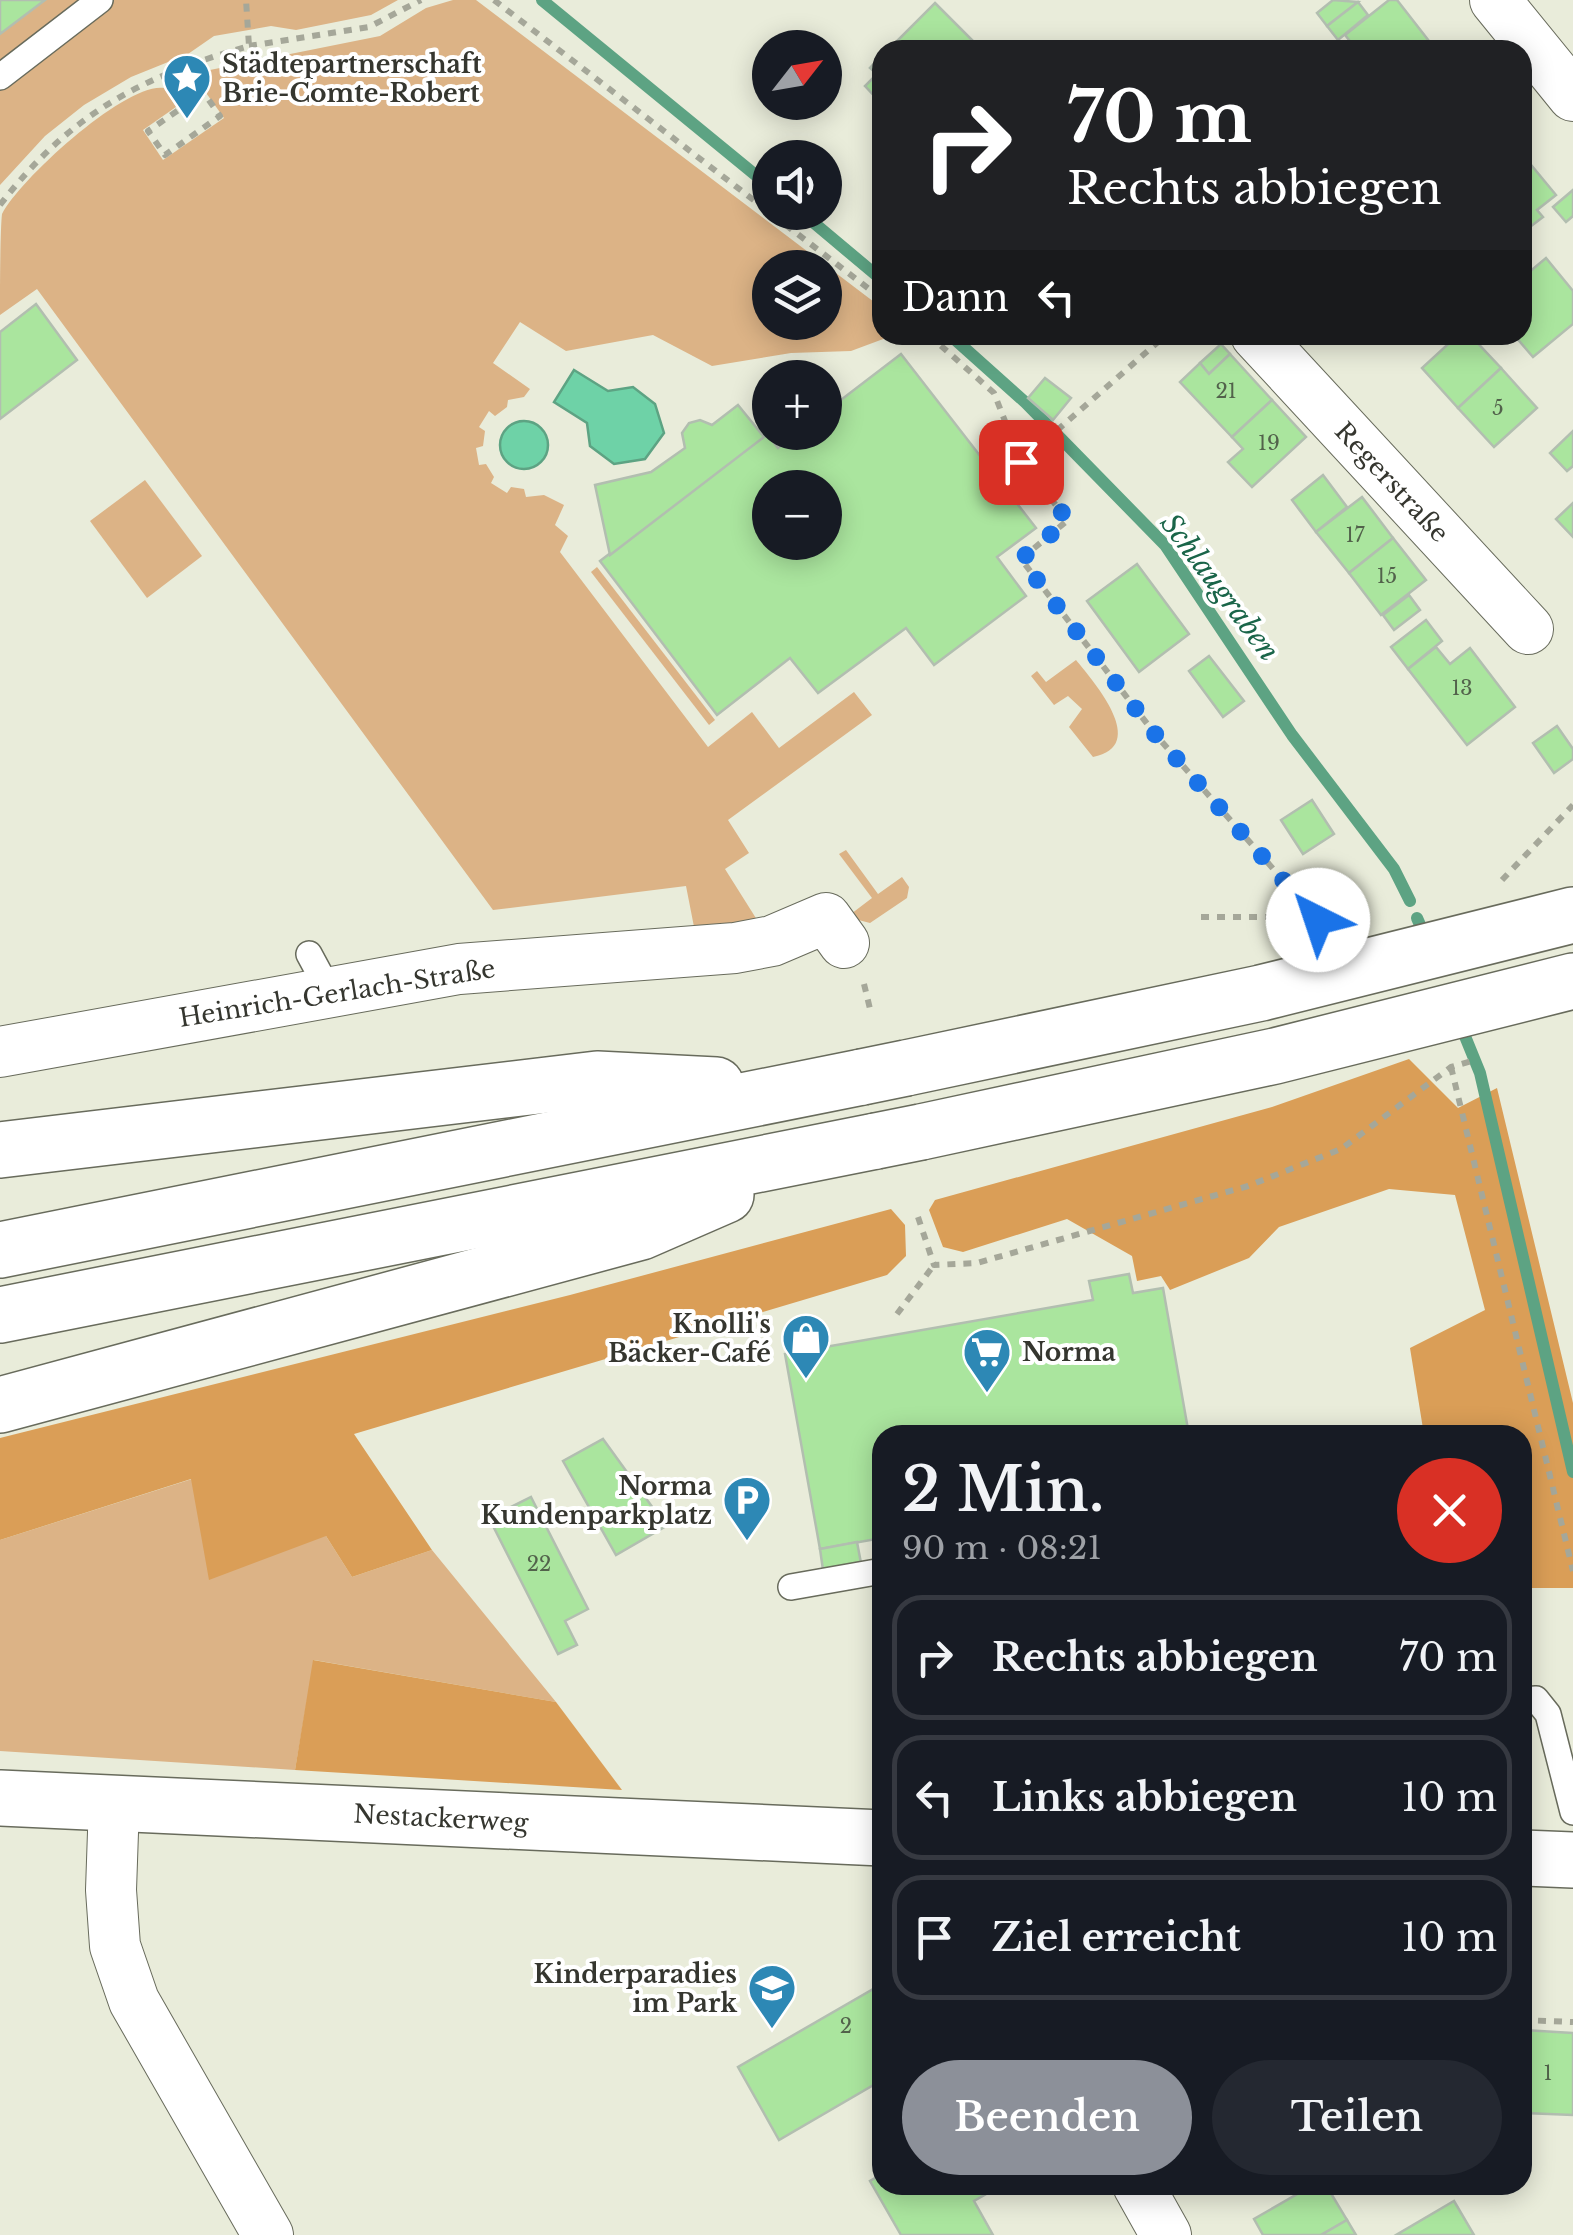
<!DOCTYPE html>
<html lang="de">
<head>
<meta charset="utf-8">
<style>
  :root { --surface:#171b24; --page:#242831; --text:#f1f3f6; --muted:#9ea1a6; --line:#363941; --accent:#8c9099 }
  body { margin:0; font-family:"Libre Baskerville",serif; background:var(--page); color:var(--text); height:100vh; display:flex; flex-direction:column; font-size:38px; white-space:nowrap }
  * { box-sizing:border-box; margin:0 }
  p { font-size:32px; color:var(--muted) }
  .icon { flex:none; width:55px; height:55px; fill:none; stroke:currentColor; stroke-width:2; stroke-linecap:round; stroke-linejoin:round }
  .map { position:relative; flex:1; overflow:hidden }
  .side { position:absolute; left:872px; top:1425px; width:660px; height:770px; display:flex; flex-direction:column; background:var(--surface); border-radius:30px; box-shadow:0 5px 25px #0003 }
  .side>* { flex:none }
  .top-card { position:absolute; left:872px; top:40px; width:660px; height:305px; border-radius:30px; box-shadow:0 5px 25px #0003; background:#202124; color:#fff; overflow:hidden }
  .needle { width:65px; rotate:59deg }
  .fabs { position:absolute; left:752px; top:30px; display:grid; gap:20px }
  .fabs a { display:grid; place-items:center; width:90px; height:90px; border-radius:50%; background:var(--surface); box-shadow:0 5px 25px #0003; font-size:50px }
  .pin { position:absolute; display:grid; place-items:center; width:85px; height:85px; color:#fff; margin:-42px; border-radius:20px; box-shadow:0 5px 15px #0006 }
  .me { position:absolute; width:110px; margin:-55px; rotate:319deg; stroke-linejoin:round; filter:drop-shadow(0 0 8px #0008) }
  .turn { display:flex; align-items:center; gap:35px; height:210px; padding:0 30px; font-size:45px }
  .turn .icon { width:130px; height:130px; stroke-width:2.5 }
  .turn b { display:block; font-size:70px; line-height:85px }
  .then { display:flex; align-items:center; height:95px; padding:0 30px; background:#0003; gap:20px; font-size:38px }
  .round { display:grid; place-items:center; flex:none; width:105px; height:105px; border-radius:52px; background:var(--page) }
  .head { display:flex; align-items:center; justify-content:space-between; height:170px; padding:0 30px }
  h1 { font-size:60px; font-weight:600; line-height:75px }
  .action { display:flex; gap:20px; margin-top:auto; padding:20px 30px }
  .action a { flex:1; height:115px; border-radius:60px; background:var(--accent); color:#fff; font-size:40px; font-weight:600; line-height:115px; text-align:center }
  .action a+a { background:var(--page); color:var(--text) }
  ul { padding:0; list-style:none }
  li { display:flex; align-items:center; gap:30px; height:125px; margin:0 20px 15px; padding:0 10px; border:5px solid var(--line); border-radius:30px }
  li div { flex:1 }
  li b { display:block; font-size:38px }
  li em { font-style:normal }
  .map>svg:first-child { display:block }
</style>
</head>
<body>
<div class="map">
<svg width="1573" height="2235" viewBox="0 0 1573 2235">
  <rect width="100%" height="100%" fill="#e9ecda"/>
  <g fill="#dcb386" fill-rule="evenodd">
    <path d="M0,0h398l-27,15 -75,15 -25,-4 -57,10 -26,18 -57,23 -47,28 -39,31 -45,49z"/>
    <path d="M453,0h23l406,308v27h12l-43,16 -60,2 -79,13 -59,-31 -87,16 -46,-29 -27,41 37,26 -6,8 -16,3 -1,7 -12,9 -6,-5 -10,16 6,4 -2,15 -7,2 3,17 7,-1 8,13 -3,6 16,10 4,-6 13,2 2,8 18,-2 20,10 -9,20 13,11 -8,16 148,195 44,-35 27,36 75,-56 18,23 -144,105 21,33 -24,16 34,54 -63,14 -10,-51 -193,24 -456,-621 -37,26c0,-22 0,-83 2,-101 18,-35 124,-132 162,-126l12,19 -33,23 20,30 61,-42 -20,-28 -20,12 -10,-19 6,-7 200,-40 46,-28zM770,268h55v54h-55z"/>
    <path d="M145,480l57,76 -55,42 -57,-77z"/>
    <path d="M597,567l118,153 -6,5 -118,-153z"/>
    <path d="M1076,660c18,22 74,86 17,97l-24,-30 13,-18 -14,-13 -14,9 -23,-29 6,-5 9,11z"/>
    <path d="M846,850l32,44 24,-17 7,10 -2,11 -37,25 -23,-6 25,-19 -33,-44z"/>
    <path d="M192,1479l134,57 26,41 80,-27 124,152 -242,-42 -19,110 -295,-19v-211z"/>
  </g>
  <g fill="#da9e57">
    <path d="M1409,1059l49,49 39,-20 76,315v185h-50l-1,-153h-98l-14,-87 75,-38 -30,-115 -66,-6 -110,38 -30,31 -79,32 -9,-14 -24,5 -5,-25 -65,-37 -104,33 -20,-5 -14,-37 6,-10 337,-93z"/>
    <path d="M891,1209l14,16 1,31 -19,19 -533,159 78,116 -80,27 -26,-41 -117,44 -18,-101 -191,61v-102l570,-143z"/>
    <path d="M313,1660l243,42 66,88 -327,-20z"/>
  </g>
  <g fill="#6ed2a7" stroke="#5da383" stroke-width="2.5">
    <path d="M574,370l34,21 25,-4 22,17 9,29 -19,26 -31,5 -24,-18 -3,-23 -33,-21z"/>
    <circle cx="524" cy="445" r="24"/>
  </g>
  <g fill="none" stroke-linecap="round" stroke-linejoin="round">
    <g stroke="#5da383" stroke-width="12">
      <path d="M542,0l228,187"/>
      <path d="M801,212l81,68"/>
      <path d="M950,335l76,68 139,142 127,190 102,134 16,32"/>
      <path d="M1417,918l10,23"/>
      <path d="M1460,1024l20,49 93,399"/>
    </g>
  </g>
  <g fill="#aae59e" stroke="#b2beb0" stroke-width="2.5" fill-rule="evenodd">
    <path d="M0,0h45l-45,34z"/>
    <path d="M1333,0l25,2 -31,24 -10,-13z"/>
    <path d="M1389,0h8l39,50h-79l-12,-15z"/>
    <path d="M1358,2l10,13 -30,25 -11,-14z"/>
    <path d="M935,3l47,47h-94z"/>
    <path d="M882,55v49l-17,-18 12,-12 -7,-6z"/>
    <path d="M1532,166l24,29 -19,15 6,7 -21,16v-59z"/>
    <path d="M1573,190v26l-7,6 -13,-15z"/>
    <path d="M1546,258l27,33v33l-40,33 -19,-22h8v-57z"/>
    <path d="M36,304l41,56 -77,59v-87z"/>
    <path d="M1458,335h12l31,33 -43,40 -36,-40z"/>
    <path d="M1221,344l9,10 -21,20 -9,-11z"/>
    <path d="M901,354l135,174 -39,29 29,39 -92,69 -28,-37 -88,65 -28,-35 -73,57 -117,-154 167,-127 11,14 20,-16h27v-20zM770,488h55v54h-55z"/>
    <path d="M1230,354l42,46 -40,37 -52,-55 20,-19 9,11z"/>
    <path d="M1501,368l36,40 -43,39 -36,-39z"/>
    <path d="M1045,378l26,20 -18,22 -25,-22z"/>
    <path d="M1272,400l34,37 -54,50 -24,-25 15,-13 -11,-12z"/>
    <path d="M738,405l26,32 -154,118 -15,-70 56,-13 34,-24 -3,-15 7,-10 11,-3 12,5z"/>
    <path d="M1573,431v35l-6,5 -17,-18z"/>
    <path d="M1323,475l24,32 -31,25 -24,-32z"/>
    <path d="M1362,497l31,41 -44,35 -33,-41z"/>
    <path d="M1573,503v34l-17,-18z"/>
    <path d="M1393,538l33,42 -45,35 -32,-42z"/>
    <path d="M1137,564l52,70 -50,38 -52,-71z"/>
    <path d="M1409,595l11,15 -26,20 -11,-15z"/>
    <path d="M1426,620l16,21 -34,28 -17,-22z"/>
    <path d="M1436,647l14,17 20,-16 45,59 -48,38 -59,-76z"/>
    <path d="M1209,656l35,45 -21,16 -34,-46z"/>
    <path d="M1557,726l16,23v10l-19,14 -21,-30z"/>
    <path d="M1312,800l22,34 -31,20 -22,-34z"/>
    <path d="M1129,1274l4,19 30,-5 26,147h-307v103l-62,11 -35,-195 308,-54 -4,-19z"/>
    <path d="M603,1439l63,87 -50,29 -53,-94z"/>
    <path d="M531,1497l57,112 -23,12 12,24 -19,9 -69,-136z"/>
    <path d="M857,1542l4,21 -38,7 -3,-21z"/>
    <path d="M882,1984v96l-103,60 -41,-73z"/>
    <path d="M1522,2030l51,3v82l-51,-2z"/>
    <path d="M882,2174v11h120l-28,16 19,34h-92l-31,-54z"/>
    <path d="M1313,2185h13l21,35 -26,15h-58l-9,-16z"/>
    <path d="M1454,2201l20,34h-78z"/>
    <path d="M1347,2220l9,15h-35z"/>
  </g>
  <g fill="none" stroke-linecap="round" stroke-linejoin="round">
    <g stroke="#686b5c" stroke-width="28">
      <g id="service">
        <path d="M0,77l100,-77"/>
        <path d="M309,954l21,39"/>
        <path d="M791,1587l91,-16"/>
        <path d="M1522,1700l14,-1 12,15 25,98"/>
      </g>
    </g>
    <g stroke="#686b5c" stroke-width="52">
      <g id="minor">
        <path d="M1495,0l78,96"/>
        <path d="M1256,335l272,294"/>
        <path d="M0,1052l459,-83 276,-21 37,-7 54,-23 18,25"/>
        <path d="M114,1803l-3,87 4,56 19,55 134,234"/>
        <path d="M1138,2185l28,50"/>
      </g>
    </g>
    <g stroke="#686b5c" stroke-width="58">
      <g id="tertiary">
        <path d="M0,1798l882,40"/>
        <path d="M1522,1858l51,2"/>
      </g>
    </g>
    <g stroke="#686b5c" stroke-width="58">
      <g id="trunk">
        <path d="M906,1068l355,-75 312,-78"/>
        <path d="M921,1132l354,-76 298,-75"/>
        <path d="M0,1150l597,-71 119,6"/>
        <path d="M0,1250l862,-173"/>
        <path d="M0,1315l876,-174"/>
        <path d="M0,1405l641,-173 85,-37"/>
      </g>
    </g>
    <g stroke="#a5a799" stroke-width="6" stroke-dasharray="8 8" stroke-linecap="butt">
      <path d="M494,0l388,299"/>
      <path d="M249,46l120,-19 52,-27"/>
      <path d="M178,67l-9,19 14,21 21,-14 16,23 -55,39 -17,-24 35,-24"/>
      <path d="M0,205c70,-91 140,-128 249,-159l-3,-46"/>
      <path d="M929,335l65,58 27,69 47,58 -47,39 134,175 163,186"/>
      <path d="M1021,462l145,-127"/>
      <path d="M1502,880l71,-75"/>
      <path d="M1201,917h147"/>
      <path d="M864,984l7,29"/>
      <path d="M1451,1067l122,504"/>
      <path d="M918,1217l16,48 43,-2 271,-77 93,-37 110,-82 24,-7"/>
      <path d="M897,1314l37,-49"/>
      <path d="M1522,2020l51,2"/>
    </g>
    <use href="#service" stroke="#fff" stroke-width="25"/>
    <use href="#minor" stroke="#fff" stroke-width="50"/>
    <use href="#tertiary" stroke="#fff" stroke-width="55"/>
    <use href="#trunk" stroke="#fff" stroke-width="55"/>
    <g stroke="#686b5c" stroke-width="58" stroke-linecap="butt">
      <g id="trunk-bridge">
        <path d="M862,1077l44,-9"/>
        <path d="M876,1141l45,-9"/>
      </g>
    </g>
    <use href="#trunk-bridge" stroke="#fff" stroke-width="55"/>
  </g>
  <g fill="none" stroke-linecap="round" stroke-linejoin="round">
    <path stroke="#1a73e8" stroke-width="18" stroke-dasharray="0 32.4" d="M1021,462l47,58 -47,39 134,175 163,186"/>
  </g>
  <defs>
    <g id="sight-pin" transform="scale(2.5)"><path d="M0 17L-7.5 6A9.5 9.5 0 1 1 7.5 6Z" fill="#2d88b5" stroke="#fff"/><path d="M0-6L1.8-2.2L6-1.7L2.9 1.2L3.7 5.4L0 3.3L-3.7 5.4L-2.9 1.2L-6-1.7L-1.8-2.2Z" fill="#fff"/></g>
    <g id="shop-pin" transform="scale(2.5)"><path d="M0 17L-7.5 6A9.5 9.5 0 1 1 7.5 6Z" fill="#2d88b5" stroke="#fff"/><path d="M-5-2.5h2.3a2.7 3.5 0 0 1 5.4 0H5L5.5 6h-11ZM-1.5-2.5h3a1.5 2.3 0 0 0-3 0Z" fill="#fff"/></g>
    <g id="supermarket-pin" transform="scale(2.5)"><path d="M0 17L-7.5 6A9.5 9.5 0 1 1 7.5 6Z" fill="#2d88b5" stroke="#fff"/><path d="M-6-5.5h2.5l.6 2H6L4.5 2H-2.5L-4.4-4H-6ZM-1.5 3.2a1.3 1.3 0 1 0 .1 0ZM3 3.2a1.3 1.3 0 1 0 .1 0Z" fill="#fff"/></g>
    <g id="parking-pin" transform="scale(2.5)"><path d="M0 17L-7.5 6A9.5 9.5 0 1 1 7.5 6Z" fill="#2d88b5" stroke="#fff"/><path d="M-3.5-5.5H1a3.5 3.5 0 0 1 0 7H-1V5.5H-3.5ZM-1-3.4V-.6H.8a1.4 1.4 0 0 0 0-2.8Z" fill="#fff"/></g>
    <g id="school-pin" transform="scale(2.5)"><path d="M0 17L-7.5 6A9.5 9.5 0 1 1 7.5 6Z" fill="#2d88b5" stroke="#fff"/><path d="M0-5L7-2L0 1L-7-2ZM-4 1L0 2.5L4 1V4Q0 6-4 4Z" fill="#fff"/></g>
  </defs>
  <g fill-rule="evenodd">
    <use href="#sight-pin" x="187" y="78"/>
    <use href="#shop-pin" x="806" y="1338"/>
    <use href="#supermarket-pin" x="987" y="1352"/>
    <use href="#parking-pin" x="747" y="1500"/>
    <use href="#school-pin" x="772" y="1988"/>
  </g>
  <g text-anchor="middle" stroke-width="8" stroke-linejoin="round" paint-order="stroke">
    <g font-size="20" fill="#52624b">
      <text x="1226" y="398">21</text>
      <text x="1498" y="415">5</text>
      <text x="1269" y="450">19</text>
      <text x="1355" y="542">17</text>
      <text x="1387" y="583">15</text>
      <text x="1462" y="695">13</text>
      <text x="539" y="1571">22</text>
      <text x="846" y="2033">2</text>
      <text x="1548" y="2080">1</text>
    </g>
    <g font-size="25" font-weight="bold" fill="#35362f" stroke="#fff" text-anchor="end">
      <text x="222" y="73" text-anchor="start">Städtepartnerschaft<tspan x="222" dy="29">Brie-Comte-Robert</tspan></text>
      <text x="771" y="1333">Knolli's<tspan x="771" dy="29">Bäcker-Café</tspan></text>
      <text x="1022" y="1361" text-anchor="start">Norma</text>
      <text x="712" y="1495">Norma<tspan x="712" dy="29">Kundenparkplatz</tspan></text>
      <text x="737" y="1983">Kinderparadies<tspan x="737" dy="29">im Park</tspan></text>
    </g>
    <g font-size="25" fill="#35362f" stroke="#fff">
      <text transform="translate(1392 482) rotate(47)" y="9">Regerstraße</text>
      <text transform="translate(337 993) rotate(-9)" y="9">Heinrich-Gerlach-Straße</text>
      <text transform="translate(441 1818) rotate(3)" y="9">Nestackerweg</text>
    </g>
    <g font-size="28" font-style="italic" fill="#1a6549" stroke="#fff">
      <text transform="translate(1220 587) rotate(53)" y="10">Schlaugraben</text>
    </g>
  </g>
</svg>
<div class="fabs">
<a><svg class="needle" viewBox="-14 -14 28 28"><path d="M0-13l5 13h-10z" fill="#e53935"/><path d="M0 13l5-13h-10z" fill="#9ea1a6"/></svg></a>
<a><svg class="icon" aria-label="sound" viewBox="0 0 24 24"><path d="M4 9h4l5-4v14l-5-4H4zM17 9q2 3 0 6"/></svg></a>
<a><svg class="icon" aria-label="layers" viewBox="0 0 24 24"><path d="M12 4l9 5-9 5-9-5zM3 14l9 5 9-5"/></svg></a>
<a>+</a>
<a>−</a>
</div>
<div class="pin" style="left:1021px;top:462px;background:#d93025"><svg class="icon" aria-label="arrive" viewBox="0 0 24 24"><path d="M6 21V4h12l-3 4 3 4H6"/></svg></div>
<svg class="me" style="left:1318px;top:920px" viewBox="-20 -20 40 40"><circle r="19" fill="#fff"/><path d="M0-13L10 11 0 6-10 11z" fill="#1a73e8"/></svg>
<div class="top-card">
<div class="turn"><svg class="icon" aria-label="right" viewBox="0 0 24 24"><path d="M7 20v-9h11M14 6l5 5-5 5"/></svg><div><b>70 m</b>Rechts abbiegen</div></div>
<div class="then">Dann<svg class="icon" aria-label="left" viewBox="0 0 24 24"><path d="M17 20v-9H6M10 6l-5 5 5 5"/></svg></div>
</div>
<section class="side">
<div class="head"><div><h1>2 Min.</h1><p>90 m · 08:21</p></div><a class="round" style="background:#d93025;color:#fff"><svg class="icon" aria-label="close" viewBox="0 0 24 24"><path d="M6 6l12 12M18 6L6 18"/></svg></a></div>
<ul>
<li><svg class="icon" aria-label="right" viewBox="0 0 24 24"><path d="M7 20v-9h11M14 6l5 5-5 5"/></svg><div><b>Rechts abbiegen</b></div><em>70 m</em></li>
<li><svg class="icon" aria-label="left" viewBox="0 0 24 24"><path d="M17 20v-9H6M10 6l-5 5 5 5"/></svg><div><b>Links abbiegen</b></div><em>10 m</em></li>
<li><svg class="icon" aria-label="arrive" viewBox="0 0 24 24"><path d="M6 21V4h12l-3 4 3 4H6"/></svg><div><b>Ziel erreicht</b></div><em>10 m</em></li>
</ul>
<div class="action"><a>Beenden</a><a>Teilen</a></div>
</section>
</div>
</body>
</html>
